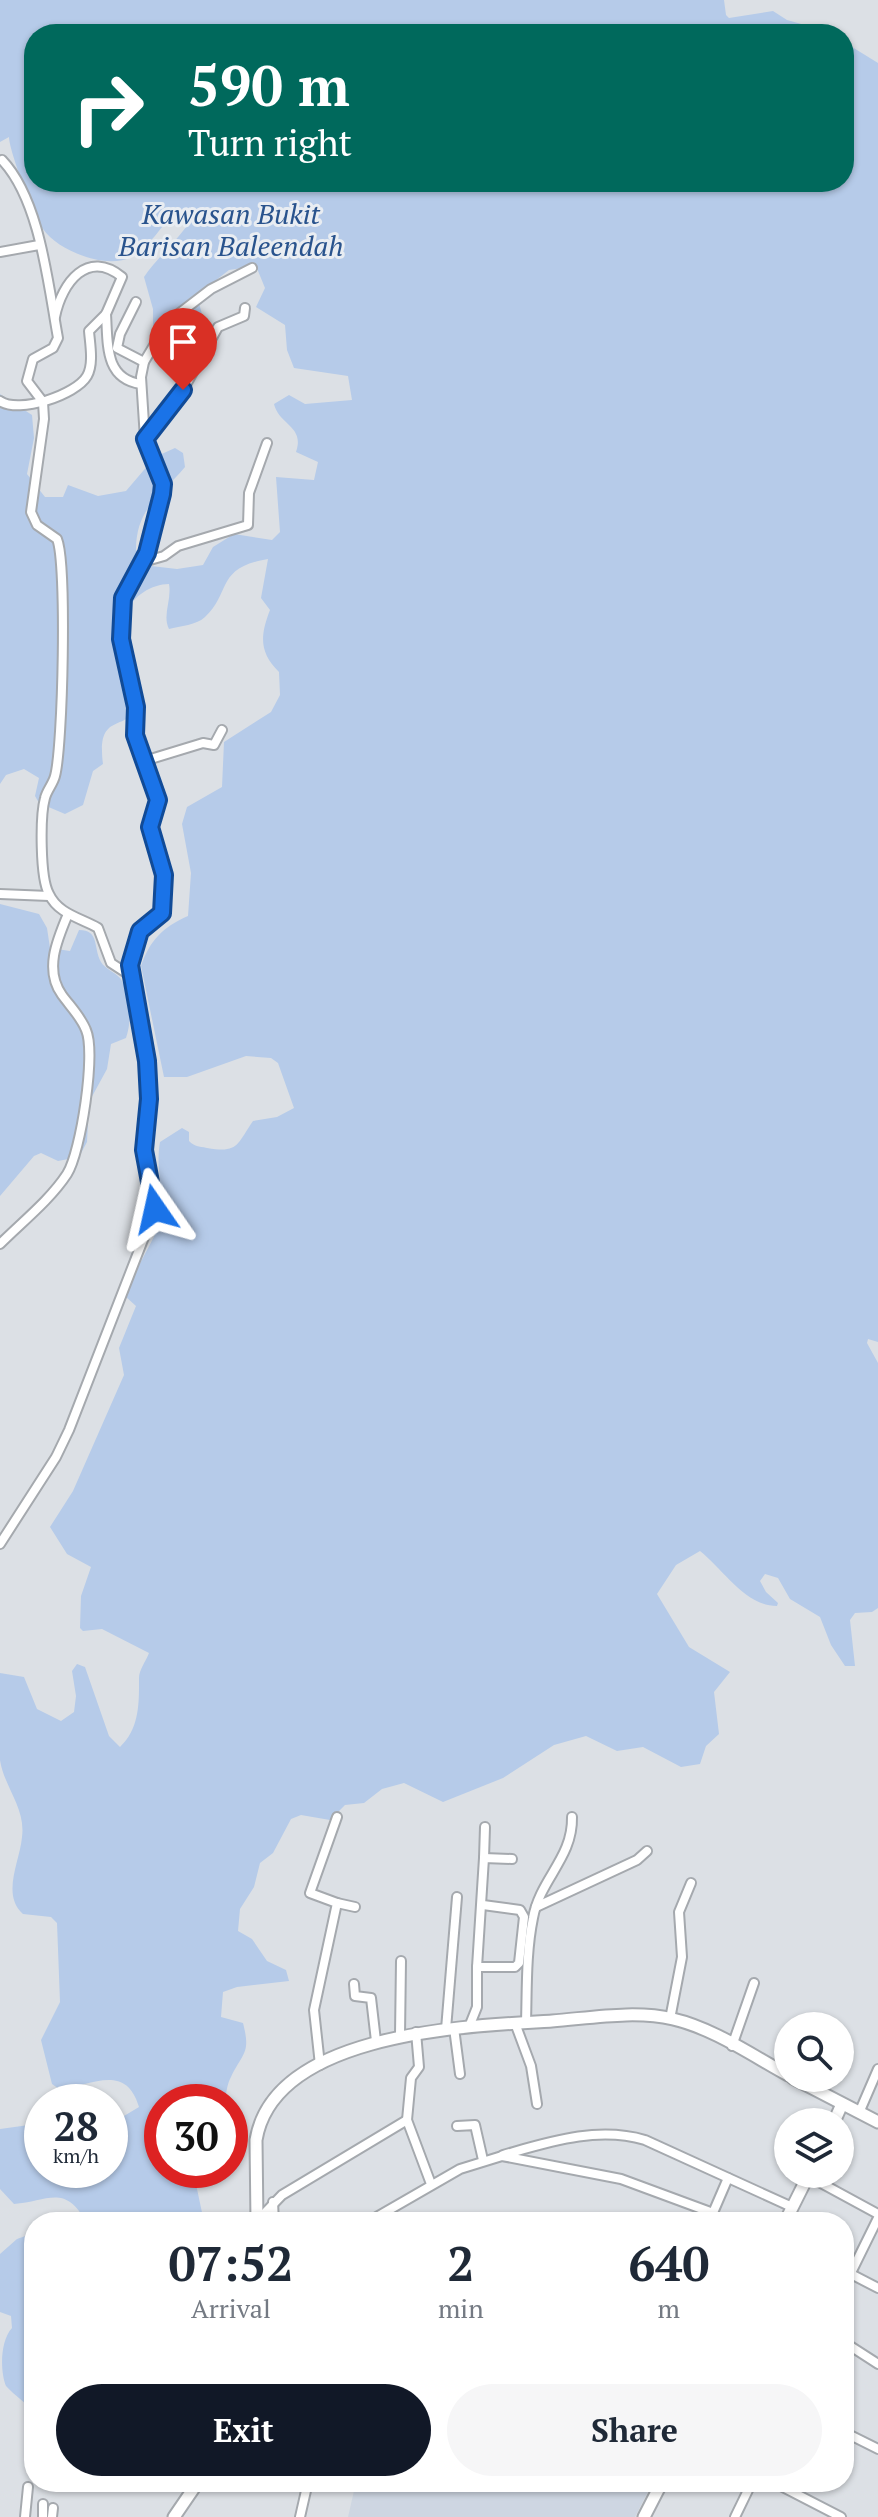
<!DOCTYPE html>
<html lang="en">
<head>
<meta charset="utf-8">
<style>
  :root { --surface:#fff; --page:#f6f6f7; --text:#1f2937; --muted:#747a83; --accent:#111827 }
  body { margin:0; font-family:"PT Serif",serif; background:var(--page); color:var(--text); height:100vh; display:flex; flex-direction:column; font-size:30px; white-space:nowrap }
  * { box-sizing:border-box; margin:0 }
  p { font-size:26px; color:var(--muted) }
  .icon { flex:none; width:44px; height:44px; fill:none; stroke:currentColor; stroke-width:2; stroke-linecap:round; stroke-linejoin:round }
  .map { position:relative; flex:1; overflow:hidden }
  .details { position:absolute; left:24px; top:2212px; width:830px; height:280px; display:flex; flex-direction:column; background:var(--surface); border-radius:32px; box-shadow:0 2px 6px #0004 }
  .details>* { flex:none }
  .guide { position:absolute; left:24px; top:24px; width:830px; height:168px; border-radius:32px; box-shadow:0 2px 6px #0004; background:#00695c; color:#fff; overflow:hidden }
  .tools { position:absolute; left:774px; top:2012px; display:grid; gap:16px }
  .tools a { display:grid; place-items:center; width:80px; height:80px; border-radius:50%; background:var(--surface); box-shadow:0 2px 6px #0004; font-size:40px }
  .speed { position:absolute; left:24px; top:2084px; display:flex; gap:16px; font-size:40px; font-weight:700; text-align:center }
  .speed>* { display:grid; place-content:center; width:104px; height:104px; border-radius:50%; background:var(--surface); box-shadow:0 2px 6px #0004; line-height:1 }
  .speed small { font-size:20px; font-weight:400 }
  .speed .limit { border:12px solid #d22; background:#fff; color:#111 }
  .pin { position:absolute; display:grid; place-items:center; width:68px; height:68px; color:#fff; margin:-82px -34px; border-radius:50% 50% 50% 0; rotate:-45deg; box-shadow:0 0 8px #0007 }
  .pin .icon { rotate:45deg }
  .me { position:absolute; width:88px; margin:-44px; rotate:349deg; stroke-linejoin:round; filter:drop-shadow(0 0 6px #0008) }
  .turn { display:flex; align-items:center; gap:28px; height:168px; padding:0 32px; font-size:36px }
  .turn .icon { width:104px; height:104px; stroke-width:2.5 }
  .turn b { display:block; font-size:56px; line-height:68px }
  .eta { display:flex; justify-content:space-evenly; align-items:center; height:136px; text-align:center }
  .eta b { font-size:48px; font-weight:800; line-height:56px }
  .button { display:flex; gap:16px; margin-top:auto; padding:16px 32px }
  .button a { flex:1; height:92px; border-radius:48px; background:var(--accent); color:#fff; font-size:32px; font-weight:800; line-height:92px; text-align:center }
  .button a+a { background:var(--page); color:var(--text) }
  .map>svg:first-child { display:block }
</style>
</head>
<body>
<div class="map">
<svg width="878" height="2517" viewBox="0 0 878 2517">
  <rect width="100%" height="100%" fill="#dce0e5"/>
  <path fill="#ced6e2" d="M356,2482h297l-18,35h-287z"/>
  <g fill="#b6cbe9">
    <path d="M0,0h724l2,15 3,3 44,-7 14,9 50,14h-803v148h810v-140l34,21v1279l-10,-3 -1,4 11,20v245l-6,4 -17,1 -5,7 5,46h-10l-14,-21 -11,-28 -30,-18 -12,-21 -13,-4 -5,7 6,11 12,11 -1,3c-32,0 -54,-37 -77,-55l-24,14 -19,29 32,53 41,25 -16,20 5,42 -13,12 -6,18 -19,3 -38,-20 -26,4 -31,-15 -32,9 -51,33 -60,24 -39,-19 -22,6 -18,14 -19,2 -15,15 -29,-5 -10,4 -18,34 -13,10 -6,24 -14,22 -2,22 14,8 15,22 19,9 3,11 -52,6 -14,5 -2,25 22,6c8,31 0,29 -12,54 -4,7 -5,17 -6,25h-63v68h31l11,52h-118c-21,-39 -39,-20 -72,-18l-14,-15v-60l29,-4 13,-7v52h68v-57l14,3 15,-9c-13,-45 -48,-21 -80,-18l-7,-5 -11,-44 19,-38 -3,-79 -6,-6 -28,-3c-22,-19 -3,-53 -1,-77 4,-29 -18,-50 -22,-77 0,-27 0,-59 0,-87l24,4 13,32 24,12 13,-9 2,-16 -4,-25 5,-7 8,3 24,69 11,11c20,-19 19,-45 19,-69 0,-8 7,-17 10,-25l-47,-24 -19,2 -3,-3 1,-32 10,-29 -24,-13 -17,-27 23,-36 51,-116 -5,-27 17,-42 -10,-9c7,-29 30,-55 35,-81 4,-22 -6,-47 -1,-74l22,-14 7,4v9c6,6 9,5 18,7 31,5 29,-2 46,-27l24,-4 17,-9 -16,-45 -7,-5 -25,-2 -59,21h-23l-23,-111c9,-26 22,-39 47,-50l3,-43 -9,-49 5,-17 35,-20 2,-45 47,-30 9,-17 -1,-23c-20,-20 -19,-36 -9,-62l-9,-12 7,-39c-53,9 -36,33 -63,58 -8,8 -25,9 -36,12 -7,-14 3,-29 0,-45 -17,0 -37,12 -42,29l14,89c-14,33 -45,7 -38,62l-10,7 -10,34 -18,9 -26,-11 -4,-7 4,-18 -15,-9 -18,6 -6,9v-390l32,21 2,23 -7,36 18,23h18l5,-12 30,11 28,-5 29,-34 20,-9 8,5 2,14c-23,28 -49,40 -49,83l15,16 26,3 26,-4 10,-18 21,-13 38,6 8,-8 -4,-55 38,3 4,-18 -22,-10c9,-26 -17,-27 -22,-48l15,-9 16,9 47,-4 -4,-24 -54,-8 -7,-18 -2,-25 -29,-18 9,-19 -9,-22 -27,4 -32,25 8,31 -25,20 -8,1 -19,-16v-22l-9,-32c15,-22 35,-37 48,-59l-5,-7 -8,-2c-17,14 -28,38 -48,48 -24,13 -73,-6 -88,-28 -9,-12 -34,-79 -34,-92l-9,5z"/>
    <path d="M0,904l39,10 8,14 3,20 20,3 9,-21c21,0 14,18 22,32 4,7 14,10 19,16 12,16 12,42 6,60l-15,6 -4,25 -18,33 -2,40 -8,15 -21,4 -17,-8 -7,3 -34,40z"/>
    <path d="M34,2233v180c-8,-11 -19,-17 -28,-27 -6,-15 -6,-45 6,-58l-1,-12 -11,-4v-58l17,-15z"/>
  </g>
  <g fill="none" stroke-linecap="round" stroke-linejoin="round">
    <g stroke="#a5a9ae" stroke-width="12">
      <g id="minor">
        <path d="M2,160c38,40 46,124 56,178l-5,10 -20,11 -6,22 16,21 1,17 -13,93 6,13 20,14c10,24 6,208 -2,237 -2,8 -8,14 -10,22 -5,18 -5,80 4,96 9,20 32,24 49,34l13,35 20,13"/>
        <path d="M0,252l39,-7"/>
        <path d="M136,302l-16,32 -3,14 27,14"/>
        <path d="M106,314c2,29 -2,65 35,70"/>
        <path d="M0,401c19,13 76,-6 87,-25 7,-12 3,-32 2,-45l17,-17 16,-37c-34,-28 -60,5 -67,40"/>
        <path d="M145,439l38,-49 35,-63 26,-11 1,-8"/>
        <path d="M143,562l21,-6 14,-10 70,-21 1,-32 18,-50"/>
        <path d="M144,761l59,-18 11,2 8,-15"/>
        <path d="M0,894l49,2"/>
        <path d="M0,1244c22,-22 50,-44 67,-70 14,-22 29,-121 19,-144 -5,-13 -16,-24 -24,-35 -18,-25 -5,-55 6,-81"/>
        <path d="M0,1544l56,-87 13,-27 86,-221 -11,-59 5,-51 -2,-38 -17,-96 10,-34 22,-18 2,-38 -13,-45 7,-30 -23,-65 1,-28 -15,-68 3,-44 23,-42 16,-69 -18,-45 -4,-62 3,-15 24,-40 43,-33 41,-21"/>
        <path d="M484,1858l1,-31"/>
        <path d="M337,1903l18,4"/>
        <path d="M536,1907l101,-47 10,-9"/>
        <path d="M477,1967l7,-109 28,1"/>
        <path d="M354,1984l1,12 16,2 5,43"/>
        <path d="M670,2019l12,-62 -3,-45 12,-29"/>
        <path d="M515,2023l16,43 6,38"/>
        <path d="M526,2023c1,-35 0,-71 7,-105 7,-39 40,-60 39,-101"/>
        <path d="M469,2027l8,-20v-40h38l4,-4 5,-46 -4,-7 -37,-5"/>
        <path d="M454,2028l6,46"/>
        <path d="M446,2029l11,-132"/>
        <path d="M400,2035l1,-74"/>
        <path d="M732,2046l22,-63"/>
        <path d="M320,2065l-6,-55 23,-107 -27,-10 27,-76"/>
        <path d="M859,2113l19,-44"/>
        <path d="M407,2120l4,-42 8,-11 -3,-35"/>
        <path d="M457,2126l18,-1 8,35"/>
        <path d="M503,2155c46,-13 94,-29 142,-15l147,67"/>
        <path d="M808,2176l70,38"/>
        <path d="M273,2202l1,20"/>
        <path d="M257,2221l25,-26 125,-75 24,64"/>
        <path d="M368,2222l92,-53 42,-13 119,23 92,34"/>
        <path d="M493,2222h34"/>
        <path d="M709,2222l19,-44"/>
        <path d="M851,2274l27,14"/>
        <path d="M844,2287l34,-69"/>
        <path d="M844,2342l34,22"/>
        <path d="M844,2432l34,17"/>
        <path d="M773,2482l68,35"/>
        <path d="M25,2517l3,-30"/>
        <path d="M43,2517v-13"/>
        <path d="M52,2517l1,-9"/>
        <path d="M300,2517l8,-35"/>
        <path d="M735,2517l17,-35"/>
      </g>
    </g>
    <g stroke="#a5a9ae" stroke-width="15">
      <g id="secondary">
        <path d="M793,2078l85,44"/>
        <path d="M834,2122l8,-18"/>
        <path d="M257,2222l-1,-82c18,-108 213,-114 296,-119 39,-3 83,-11 121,-2 40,9 80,37 115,56"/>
        <path d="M785,2222l24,-48"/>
        <path d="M174,2517l24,-35"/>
        <path d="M644,2517l18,-35"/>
      </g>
    </g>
    <use href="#minor" stroke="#fff" stroke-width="8"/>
    <use href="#secondary" stroke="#fff" stroke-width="11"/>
  </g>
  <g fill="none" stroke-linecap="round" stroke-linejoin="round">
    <g stroke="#114b97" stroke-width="20">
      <path id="route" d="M155,1209l-11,-59 5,-51 -2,-38 -17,-96 10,-34 22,-18 2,-38 -14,-48 8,-27 -23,-65 1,-28 -15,-68 2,-41 24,-45 15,-59 1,-10 -18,-45 38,-49"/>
    </g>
    <use href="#route" stroke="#1a73e8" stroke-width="14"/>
  </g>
  <g text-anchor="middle" stroke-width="6" stroke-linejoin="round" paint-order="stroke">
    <g font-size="28" font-style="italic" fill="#29538d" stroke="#e9edf2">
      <text x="231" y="224">Kawasan Bukit<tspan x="231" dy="32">Barisan Baleendah</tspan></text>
    </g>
  </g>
</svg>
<div class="tools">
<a><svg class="icon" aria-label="search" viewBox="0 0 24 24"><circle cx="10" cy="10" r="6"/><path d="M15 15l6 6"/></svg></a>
<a><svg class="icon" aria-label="layers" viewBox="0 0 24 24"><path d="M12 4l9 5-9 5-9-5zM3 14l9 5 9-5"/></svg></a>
</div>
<div class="speed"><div>28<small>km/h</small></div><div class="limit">30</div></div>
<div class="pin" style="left:183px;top:390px;background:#d93025"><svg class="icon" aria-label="arrive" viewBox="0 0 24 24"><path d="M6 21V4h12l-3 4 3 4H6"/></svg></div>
<svg class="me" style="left:155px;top:1209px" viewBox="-20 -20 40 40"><path d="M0-17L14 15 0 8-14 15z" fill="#1a73e8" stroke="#fff" stroke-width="4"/></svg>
<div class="guide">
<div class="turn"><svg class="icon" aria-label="right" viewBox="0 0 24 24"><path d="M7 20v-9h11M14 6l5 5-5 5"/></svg><div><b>590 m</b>Turn right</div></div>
</div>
<section class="details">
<div class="eta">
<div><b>07:52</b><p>Arrival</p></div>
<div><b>2</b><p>min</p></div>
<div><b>640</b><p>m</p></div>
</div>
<div class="button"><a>Exit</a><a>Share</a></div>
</section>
</div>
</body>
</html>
